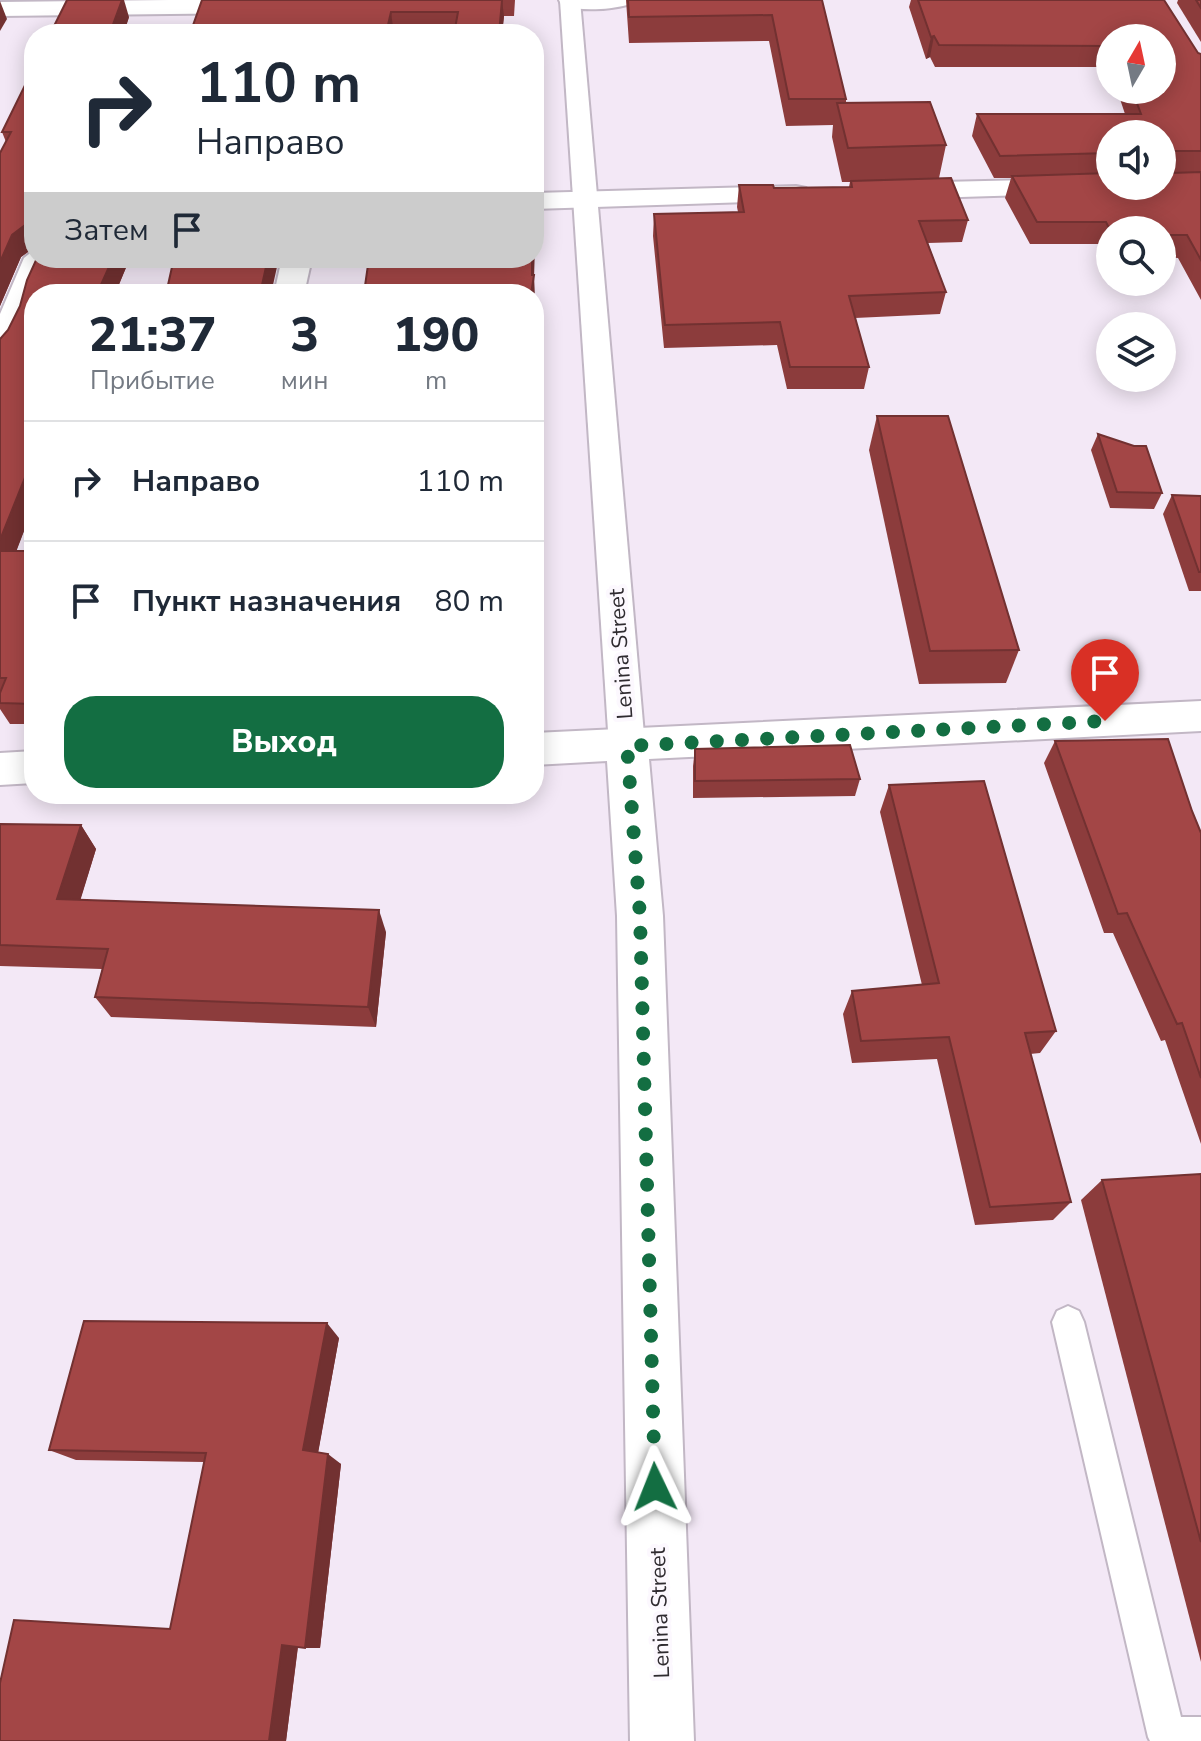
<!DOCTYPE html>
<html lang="ru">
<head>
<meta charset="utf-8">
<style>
  :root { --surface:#fff; --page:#f6f6f7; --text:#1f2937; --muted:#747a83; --line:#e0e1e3; --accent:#136e42 }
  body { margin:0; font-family:"Nunito Sans",sans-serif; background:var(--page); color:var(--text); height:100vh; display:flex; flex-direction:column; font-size:30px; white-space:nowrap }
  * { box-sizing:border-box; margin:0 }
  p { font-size:26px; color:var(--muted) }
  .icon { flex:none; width:44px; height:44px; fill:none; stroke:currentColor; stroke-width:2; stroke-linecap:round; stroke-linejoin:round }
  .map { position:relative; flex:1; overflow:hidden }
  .panel { position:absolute; left:24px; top:284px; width:520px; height:520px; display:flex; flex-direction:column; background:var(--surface); border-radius:32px; box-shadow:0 4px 20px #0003 }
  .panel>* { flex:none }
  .top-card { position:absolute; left:24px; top:24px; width:520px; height:244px; border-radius:32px; box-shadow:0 4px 20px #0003; background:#fff; color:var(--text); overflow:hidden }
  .needle { width:52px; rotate:9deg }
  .buttons { position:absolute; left:1096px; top:24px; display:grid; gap:16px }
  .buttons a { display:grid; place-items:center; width:80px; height:80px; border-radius:50%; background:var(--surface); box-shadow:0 4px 20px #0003; font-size:40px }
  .pin { position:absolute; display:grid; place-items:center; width:68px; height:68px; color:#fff; margin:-82px -34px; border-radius:50% 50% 50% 0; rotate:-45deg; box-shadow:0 0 8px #0007 }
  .pin .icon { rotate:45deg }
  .me { position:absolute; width:88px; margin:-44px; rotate:358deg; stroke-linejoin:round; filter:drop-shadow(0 0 6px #0008) }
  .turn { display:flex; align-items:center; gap:28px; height:168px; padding:0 40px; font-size:36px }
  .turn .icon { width:104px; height:104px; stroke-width:2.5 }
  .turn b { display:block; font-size:56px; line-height:68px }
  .then { display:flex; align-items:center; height:76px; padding:0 40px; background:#0003; gap:16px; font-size:30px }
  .eta { display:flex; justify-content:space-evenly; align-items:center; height:136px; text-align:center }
  .eta b { font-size:48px; font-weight:800; line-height:56px }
  .action { display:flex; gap:16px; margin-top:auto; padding:16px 40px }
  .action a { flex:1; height:92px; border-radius:32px; background:var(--accent); color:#fff; font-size:32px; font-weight:800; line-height:92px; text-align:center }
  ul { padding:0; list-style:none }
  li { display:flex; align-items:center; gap:24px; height:120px; padding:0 40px; border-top:2px solid var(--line) }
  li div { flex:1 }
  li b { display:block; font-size:30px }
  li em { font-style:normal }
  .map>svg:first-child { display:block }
</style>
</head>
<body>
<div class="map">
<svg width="1201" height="1741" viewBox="0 0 1201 1741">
  <rect width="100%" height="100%" fill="#f3e8f6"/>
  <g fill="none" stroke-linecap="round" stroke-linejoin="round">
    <g stroke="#c2b7c5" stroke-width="4">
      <path id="service" d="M1068,1306l11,5 5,11 97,395h20v24h-51l-2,-4 -96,-415 5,-11z"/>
    </g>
    <g stroke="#c2b7c5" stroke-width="4">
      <path id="pedestrian" d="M560,0h20l65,746 -5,10 -13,4 -13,-4 -5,-10z"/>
    </g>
    <g stroke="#c2b7c5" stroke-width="4">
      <g id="minor">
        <path d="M169,0h93l8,6 -4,5 -8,2 -258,3v-14z"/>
        <path d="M559,0h72l-4,5c-19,5 -46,6 -65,1z"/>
        <path d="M1110,178v8h14l-4,6 -224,7 -10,-2 -4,-6 4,-6 10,-2z"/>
        <path d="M796,186l10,2 4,6 -4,6 -272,9v-16z"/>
        <path d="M34,250v8h20l-15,36h-5c0,20 -11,47 -23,64l-11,3v-47l24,-56z"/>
        <path d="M282,258h30l-8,36h-30z"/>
        <path d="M1201,701v30l-552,28 14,157 31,825h-64l-13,-825 -10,-155 -73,4v-32z"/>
        <path d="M34,751v32l-34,2v-32z"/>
      </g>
    </g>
    <use href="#service" fill="#fff" fill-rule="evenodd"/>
    <use href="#pedestrian" fill="#fff" fill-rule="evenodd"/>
    <use href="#minor" fill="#fff" fill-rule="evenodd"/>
  </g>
  <g fill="#8c3c3c" fill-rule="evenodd">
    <path d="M202,0h313l-1,16h-10l-2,18h-452l79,-17 -4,13 67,-2z"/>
    <path d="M626,0h196l24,99v4l100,42 -7,33 29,42 -6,22 -34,1 18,49 -6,22 -85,4 14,49 -5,22h-77l-10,-44 -113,3 -11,-112 1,-22 84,-2 -1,-5 2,-22 35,3 75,-1 1,-5h-8l-10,-45 1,-12 -47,1 -17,-85 -140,2z"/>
    <path d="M911,0h253l34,53 3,1v246l-23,-42 -16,-1v-27h-52v27h-6l-6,-13h-68l-25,-46 6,-20h-17l-22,-42 5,-22h148l-8,-24h45l-52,-52v33l-1,-4h-174l-5,-10 -4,2 -17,-52zM1110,134h52v52h-52z"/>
    <path d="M1178,0h23v42l-24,-39z"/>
    <path d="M34,67v181l-13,9 -21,49v-153l6,-11 -4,-10z"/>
    <path d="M37,258h93l-15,36h-81v211l-18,46h18v173h-24l-10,-15v-370l8,-9 12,-24z"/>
    <path d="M877,416l142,234 -13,33 -87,1 -50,-234z"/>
    <path d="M1098,434l64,59 -8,16 -44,-1 -19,-58z"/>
    <path d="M1172,495l29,1v95h-12l-26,-77z"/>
    <path d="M1055,741l137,70 9,22v311l-36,-104 -4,1 -48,-108h-9l-60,-170z"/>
    <path d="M695,749l165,30 -5,17 -162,2v-32z"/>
    <path d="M889,785l167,246 -16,22 -10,1 41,148 -18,18 -78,5 -38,-166 -85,4 -9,-49 9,-23 70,-6 -42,-173z"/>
    <path d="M0,824l81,1 15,24 -16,51 306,32 -10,95 -265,-10 -16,-20 7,-28 -102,-3z"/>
    <path d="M1201,1174v488l-120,-462 21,-20z"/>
    <path d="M339,1338l-21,114 23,12 -21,184 -22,-1 -12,94h-286l170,-113 34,-166 -128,-2 -27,-10z"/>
  </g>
  <g fill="#723131">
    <path d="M122,0h2l5,17 -6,17 -12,-4z"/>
    <path d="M502,0l2,16 -2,18h-3z"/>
    <path d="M0,1l7,18 -7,12z"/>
    <path d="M391,12l3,22h-5l-1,-9z"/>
    <path d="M934,36l-4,21 -4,2 5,-22z"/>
    <path d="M535,190l1,22 -2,67v-4l1,23 -1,7v-11h-3l1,-36h2z"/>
    <path d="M25,225l9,22 -13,10 -21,49v-44l12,-27z"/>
    <path d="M113,258h17l-15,36h-12l-3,-7z"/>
    <path d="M268,258h11l-8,36h-11z"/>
    <path d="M534,323l1,15v91l-1,-16z"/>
    <path d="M34,455v50l-26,68 -8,-14v-19z"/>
    <path d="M81,825l15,24 -22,72 -17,-22z"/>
    <path d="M379,910l7,22 -10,95 -8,-20z"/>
    <path d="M327,1323l12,15 -22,121 -14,-9z"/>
    <path d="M328,1454l13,10 -21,184h-15z"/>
    <path d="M282,1645h16l-12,96h-17z"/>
  </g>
  <g fill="#a34646" stroke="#723131" stroke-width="2">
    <path d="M67,0h55l-11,30 81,-2 10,-28h300l-3,34h-45l4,-22h-67l-3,13h-66l-2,9h-270z"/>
    <path d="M628,0h194l24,99h-57l-17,-84 -143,2z"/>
    <path d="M918,0h246l34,53 3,1v97h-31l-3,10h-5v-27h-52v19l-110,3 -23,-42h164l-9,-24h30v-52h-52v8l-171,-1 -5,-9 -3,1z"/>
    <path d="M1196,0h5v8z"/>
    <path d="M34,67v166h-6l-3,-8 -13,10 -12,27v-109l11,-21h-9z"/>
    <path d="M930,102l16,43 -98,3 -11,-45z"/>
    <path d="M1162,168l9,5 30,-1v88l-14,-25h-25v-5h-52l-4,-8h-69l-25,-46 98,-3v13h52z"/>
    <path d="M951,178l17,42 -49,1 27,71 -97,4 20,71h-79l-10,-45 -115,3 -11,-111 90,-2 -5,-27h34l1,3 78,-1 -1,-6z"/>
    <path d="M37,258h76l-13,29h-17l-3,7h-46v161l-34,85v-201l8,-9 12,-24 7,-26z"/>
    <path d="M174,258h94l-8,36h-94z"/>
    <path d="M369,258h163v17h2l-3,19h-209l42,-1z"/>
    <path d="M877,416h71l71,234 -89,1z"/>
    <path d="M1098,434l36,12h12l16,47 -45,-1z"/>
    <path d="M1172,495l29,1v76h-2z"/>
    <path d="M0,551h34v153l-34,-1v-10l6,-15h-6z"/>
    <path d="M1168,739l24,72 9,22v245l-19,-55 -5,1 -50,-111 -9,1 -63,-173z"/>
    <path d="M850,745l10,34 -165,2v-32z"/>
    <path d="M984,781l72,250 -31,2 46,169 -81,5 -41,-170 -88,4 -9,-50 87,-8 -50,-198z"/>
    <path d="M0,824l81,1 -24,74 322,11 -11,97 -273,-10 13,-48 -108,-4z"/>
    <path d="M1201,1174v368l-99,-362z"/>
    <path d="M84,1321l243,2 -24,127 25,4 -23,194 -23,-3 -13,96h-269v-58l14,-63 156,9 36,-176 -157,-3z"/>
  </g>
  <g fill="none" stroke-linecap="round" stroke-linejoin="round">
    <path stroke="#136e42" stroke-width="14" stroke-dasharray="0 25.2" d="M655,1487l-15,-571 -13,-170 478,-25"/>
  </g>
  <g text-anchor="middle" stroke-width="8" stroke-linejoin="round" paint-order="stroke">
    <g font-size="22" fill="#2f2b30" stroke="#fcf8fe">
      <text transform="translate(620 654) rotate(-94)" y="8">Lenina Street</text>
      <text transform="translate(659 1613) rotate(-92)" y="8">Lenina Street</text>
    </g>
  </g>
</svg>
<div class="buttons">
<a><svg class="needle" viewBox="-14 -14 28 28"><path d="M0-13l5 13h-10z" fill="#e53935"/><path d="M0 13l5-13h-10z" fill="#747a83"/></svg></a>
<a><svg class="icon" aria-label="sound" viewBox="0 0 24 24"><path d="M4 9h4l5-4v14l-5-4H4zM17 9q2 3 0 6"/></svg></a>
<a><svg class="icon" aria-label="search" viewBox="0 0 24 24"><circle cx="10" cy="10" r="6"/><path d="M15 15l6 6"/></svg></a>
<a><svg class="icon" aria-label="layers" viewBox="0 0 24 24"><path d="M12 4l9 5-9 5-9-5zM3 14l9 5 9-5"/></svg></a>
</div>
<div class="pin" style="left:1105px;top:721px;background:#d93025"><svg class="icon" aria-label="arrive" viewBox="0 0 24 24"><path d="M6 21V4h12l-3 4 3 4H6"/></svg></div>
<svg class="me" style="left:655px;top:1487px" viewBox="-20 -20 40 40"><path d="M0-17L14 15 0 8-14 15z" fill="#136e42" stroke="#fff" stroke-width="4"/></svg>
<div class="top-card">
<div class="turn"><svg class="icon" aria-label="right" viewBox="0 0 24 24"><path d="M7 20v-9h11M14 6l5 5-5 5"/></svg><div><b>110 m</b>Направо</div></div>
<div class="then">Затем<svg class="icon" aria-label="arrive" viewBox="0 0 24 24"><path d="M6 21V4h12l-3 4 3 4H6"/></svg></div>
</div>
<section class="panel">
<div class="eta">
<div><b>21:37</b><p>Прибытие</p></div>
<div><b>3</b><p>мин</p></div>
<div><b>190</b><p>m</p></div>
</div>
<ul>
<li><svg class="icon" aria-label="right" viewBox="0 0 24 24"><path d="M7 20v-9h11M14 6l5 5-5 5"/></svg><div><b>Направо</b></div><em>110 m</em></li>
<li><svg class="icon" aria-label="arrive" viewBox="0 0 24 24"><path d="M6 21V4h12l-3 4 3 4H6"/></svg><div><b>Пункт назначения</b></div><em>80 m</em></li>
</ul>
<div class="action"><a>Выход</a></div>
</section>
</div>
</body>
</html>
